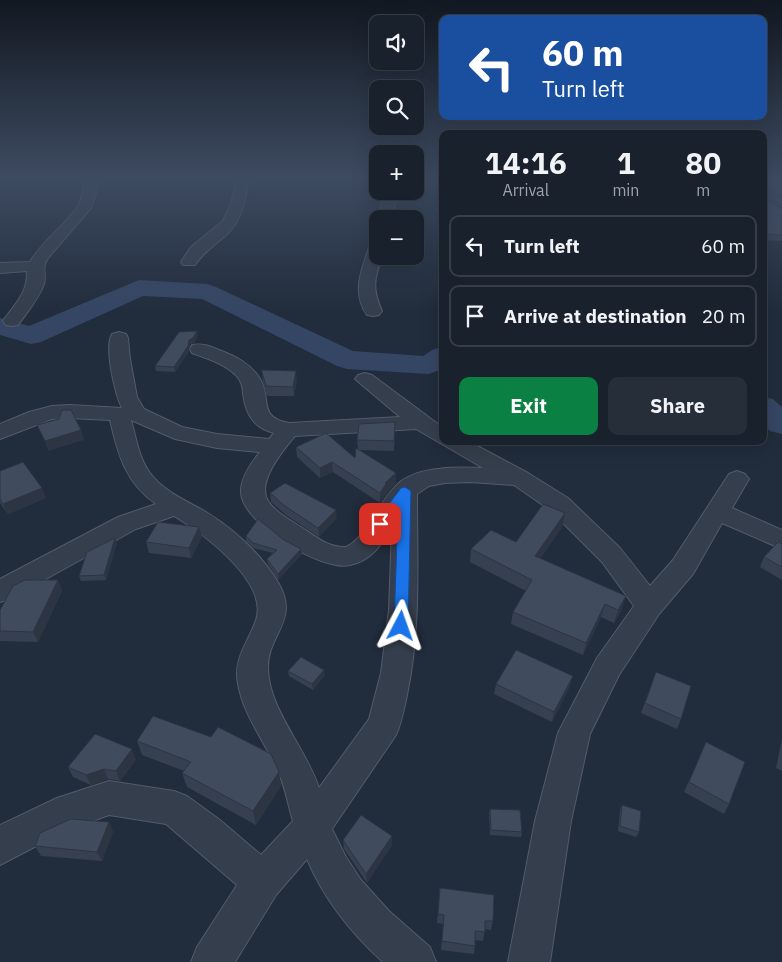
<!DOCTYPE html>
<html lang="en">
<head>
<meta charset="utf-8">
<style>
  :root { --surface:#19212d; --page:#262e39; --text:#f1f3f6; --muted:#9fa3aa; --line:#373e49; --accent:#0b8043 }
  body { margin:0; font-family:"IBM Plex Sans",sans-serif; background:var(--page); color:var(--text); height:100vh; display:flex; flex-direction:column; font-size:19px; white-space:nowrap }
  * { box-sizing:border-box; margin:0 }
  p { font-size:16px; color:var(--muted) }
  .icon { flex:none; width:28px; height:28px; fill:none; stroke:currentColor; stroke-width:2; stroke-linecap:round; stroke-linejoin:round }
  .map { position:relative; flex:1; overflow:hidden }
  .panel { position:absolute; left:439px; top:130px; width:328px; height:315px; display:flex; flex-direction:column; background:var(--surface); border-radius:10px; box-shadow:0 5px 20px #0002,0 0 0 1px var(--line) }
  .panel>* { flex:none }
  .hud { position:absolute; left:439px; top:15px; width:328px; height:105px; border-radius:10px; box-shadow:0 5px 20px #0002,0 0 0 1px var(--line); background:#1a4fa0; color:#fff; overflow:hidden }
  .buttons { position:absolute; left:369px; top:15px; display:grid; gap:10px }
  .buttons a { display:grid; place-items:center; width:55px; height:55px; border-radius:10px; background:var(--surface); box-shadow:0 5px 20px #0002,0 0 0 1px var(--line); font-size:25px }
  .pin { position:absolute; display:grid; place-items:center; width:42px; height:42px; color:#fff; margin:-21px; border-radius:10px; box-shadow:0 2px 8px #0006 }
  .me { position:absolute; width:55px; margin:-28px; rotate:4deg; stroke-linejoin:round; filter:drop-shadow(0 0 4px #0008) }
  .turn { display:flex; align-items:center; gap:18px; height:105px; padding:0 20px; font-size:22px }
  .turn .icon { width:65px; height:65px; stroke-width:2.5 }
  .turn b { display:block; font-size:35px; line-height:42px }
  .eta { display:flex; justify-content:space-evenly; align-items:center; height:85px; text-align:center }
  .eta b { font-size:30px; font-weight:700; line-height:35px }
  .primary-button { display:flex; gap:10px; margin-top:auto; padding:10px 20px }
  .primary-button a { flex:1; height:58px; border-radius:10px; background:var(--accent); color:#fff; font-size:20px; font-weight:700; line-height:58px; text-align:center }
  .primary-button a+a { background:var(--page); color:var(--text) }
  ul { padding:0; list-style:none }
  li { display:flex; align-items:center; gap:15px; height:62px; margin:0 10px 8px; padding:0 10px; border:2px solid var(--line); border-radius:10px }
  li div { flex:1 }
  li b { display:block; font-size:19px }
  li em { font-style:normal }
  .map>svg:first-child { display:block }
</style>
</head>
<body>
<div class="map">
<svg width="782" height="962" viewBox="0 0 782 962">
  <rect width="100%" height="100%" fill="#212c3c"/>
  <g fill="none" stroke-linecap="round" stroke-linejoin="round">
    <g fill="#354664" fill-rule="evenodd">
      <path d="M139,280l68,4 9,3 137,64 70,5 9,-6 10,-3v22l-13,5 -82,-5 -10,-3 -135,-67 -59,-3 -102,46 -10,2 -31,-9v-17l29,8z"/>
      <path d="M762,397l11,2 9,8v27l-12,-3 -8,-7z"/>
    </g>
    <g stroke="#545b6a" stroke-width="2">
      <g id="minor">
        <path d="M85,177h12l-1,17 -5,14 -43,50c-7,11 -1,16 -4,26 -5,15 -17,28 -26,41l-6,1 -6,-1 -3,-4c12,-17 25,-28 24,-50l-27,2v-10l30,-1c12,-21 33,-35 47,-54 6,-9 6,-21 8,-31z"/>
        <path d="M237,177h12c-4,20 -5,40 -20,55 -13,13 -24,18 -34,33h-12l-2,-3 10,-15 32,-26 8,-17z"/>
        <path d="M384,191h14l-6,28h-14z"/>
        <path d="M762,191l20,12v10l-20,-11z"/>
        <path d="M378,241v15h4c-8,24 -10,32 0,55l-3,4 -6,1 -6,-1c-16,-23 -5,-47 3,-70l3,-3z"/>
        <path d="M119,332l7,2 2,4 2,21 7,38 7,12 38,18 35,7 52,5 5,-6c-20,-5 -28,-18 -31,-39 0,-5 -1,-10 -4,-15 -10,-14 -31,-20 -47,-26l-2,-4 2,-4c10,-2 18,1 27,5 16,6 31,13 41,29 12,20 -3,38 29,44l111,-6 -45,-38 3,-4 7,-2 7,2 70,52v14h26l60,32 40,25 52,50 30,38 23,-26 56,-86 8,-3 8,3 4,5 -17,29 50,22v19l-60,-26 -29,51 -34,40 -40,61 -29,59 -19,87 -21,141h-42l27,-141 23,-88 39,-75 37,-52 -32,-44 -52,-52 -36,-25 -44,-3 -25,1 -16,3 -12,8c0,67 4,135 -10,201 -3,14 -5,27 -11,40l-64,94 14,28 15,23 28,31 41,36 6,15h-53c-32,-29 -59,-63 -76,-103l-31,36 -41,67h-44l6,-15 40,-62 -71,-61 -57,-9 -44,16 -65,34v-40l57,-27 52,-17 65,10 13,5 33,24 41,35 32,-34c-5,-15 -7,-32 -14,-47 -13,-31 -35,-57 -41,-90 -5,-26 10,-41 18,-64 13,-38 -53,-87 -82,-104l-38,13 -126,70 -10,3v-23l118,-62 38,-13c-30,-21 -38,-49 -46,-84l-41,-2 -17,1 -52,20v-15l29,-12 23,-6 17,-1 53,3c-7,-14 -18,-61 -10,-74zM131,420l44,19 42,9 43,4c-9,11 -20,26 -19,41 2,31 81,79 109,72 21,-4 31,-20 42,-37l-3,82 -8,63 -12,46 -50,69c-13,-40 -49,-77 -51,-118 -2,-34 32,-49 11,-86 -17,-29 -44,-54 -73,-72 -19,-11 -42,-20 -56,-39 -11,-14 -14,-36 -19,-53zM416,429l67,39c-24,-1 -63,-2 -83,14 -12,10 -19,24 -28,37 -7,10 -15,23 -26,28 -16,1 -29,-9 -42,-18 -12,-8 -28,-16 -36,-28 -12,-19 16,-52 27,-65z"/>
      </g>
    </g>
    <use href="#minor" fill="#353e4c" fill-rule="evenodd"/>
  </g>
  <g fill="#374051">
    <path d="M762,177h20v25l-19,-13z"/>
    <path d="M762,194l1,4 19,11v32l-20,-1z"/>
    <path d="M198,336l-4,7 -4,1 -1,7 -14,21 -19,-1 -1,-5z"/>
    <path d="M262,372l35,8 -3,16h-27l-4,-15z"/>
    <path d="M395,432l-1,19 -35,-1 37,33 -9,9v2l-7,9 -47,-31 -13,6 -23,-21 -1,-10 59,11 3,-9 -1,-9z"/>
    <path d="M0,471l46,27 -38,16 -8,-11z"/>
    <path d="M270,493l67,25 -18,19 -33,-22 -15,-13z"/>
    <path d="M565,513l-2,13 -23,33 82,50 -8,14 -13,-6 -18,38 -72,-31 2,-12 13,-21 -56,-29 1,-13 45,-7z"/>
    <path d="M246,536l56,18 -24,26 -10,-16 -1,-5 6,-6 -20,-5 -7,-7z"/>
    <path d="M202,537l-11,21 -42,-5 -3,-11z"/>
    <path d="M115,538l2,5 -11,37 -25,1 -2,-5z"/>
    <path d="M782,544v36l-22,-13 4,-10z"/>
    <path d="M58,580l4,11 -24,51 -38,-1v-31z"/>
    <path d="M288,671l37,4 -12,15 -24,-14z"/>
    <path d="M656,672l25,47 -4,10 -36,-16z"/>
    <path d="M496,684l74,2 -18,36 -58,-28z"/>
    <path d="M782,739v32l-6,-3z"/>
    <path d="M137,741l142,31 2,14 -25,39 -69,-38 -5,-14 2,-2 -42,-16z"/>
    <path d="M706,742l23,62 -5,10 -40,-22z"/>
    <path d="M136,760l-16,21 -12,-2 -17,6 -18,-8 -5,-10z"/>
    <path d="M622,805l17,27 -3,5 -18,-6 2,-21z"/>
    <path d="M490,809l32,23 -1,5 -31,-2 -1,-21z"/>
    <path d="M109,822l4,10 -11,29 -61,-5 -6,-10z"/>
    <path d="M392,836v9l-25,38 -23,-34 -1,-9z"/>
    <path d="M440,888l53,33 -2,9 -6,-1 -2,12 -8,-1v6l-1,8 -33,-4 2,-26 -6,-1z"/>
  </g>
  <g fill="#2d3442">
    <path d="M197,331l1,5 -4,7 -4,1 -1,7 -14,21 -1,-5 15,-27z"/>
    <path d="M296,371l1,9 -3,16 -1,-9z"/>
    <path d="M81,430l3,10 -36,11 -3,-10z"/>
    <path d="M332,462l1,10 -13,6v-10z"/>
    <path d="M396,473v10l-9,9v2l-7,9v-10l5,-10z"/>
    <path d="M42,488l4,10 -38,16 -5,-10z"/>
    <path d="M336,510l1,8 -18,19 -1,-9z"/>
    <path d="M565,513l-2,13 -30,43 2,-13z"/>
    <path d="M199,527l3,10 -11,21 -2,-10z"/>
    <path d="M115,538l2,5 -11,37 -2,-5z"/>
    <path d="M301,549l1,5 -24,26v-6z"/>
    <path d="M58,580l4,11 -24,51 -5,-10z"/>
    <path d="M626,596l-4,13 -8,14 4,-13z"/>
    <path d="M605,604l-4,13 -18,38 3,-12z"/>
    <path d="M324,670l1,5 -12,15 -1,-6z"/>
    <path d="M573,676l-3,10 -18,36 2,-10z"/>
    <path d="M132,749l4,11 -16,21 -4,-10z"/>
    <path d="M104,769l4,10 -17,6 -5,-10z"/>
    <path d="M279,772l2,14 -25,39 -3,-14z"/>
    <path d="M109,822l4,10 -11,29 -5,-9z"/>
    <path d="M392,836v9l-25,38 -1,-9z"/>
  </g>
  <g fill="#404b5e" stroke="#2d3442">
    <path d="M762,177h20v19l-18,-12 -2,1z"/>
    <path d="M762,194l1,4 19,11v26l-18,-1 -2,-1z"/>
    <path d="M197,331l-4,7 -4,2 -1,6 -14,21 -19,-1 24,-34z"/>
    <path d="M262,370l34,1 -3,16 -27,-1 -4,-14z"/>
    <path d="M62,410h9l10,20 -36,11 -8,-16 22,-6z"/>
    <path d="M395,422l-1,19 -37,-1 2,-16z"/>
    <path d="M326,433l29,25 1,-10 40,25 -11,10 1,1 -6,9 -48,-31 -12,6 -24,-21z"/>
    <path d="M23,462l19,26 -39,16 -3,-5v-28z"/>
    <path d="M285,483l51,27 -18,18 -33,-22 -15,-13z"/>
    <path d="M543,504l22,9 -30,43 91,40 -8,14 -13,-6 -19,39 -73,-31 19,-32 -61,-31 20,-19 25,12z"/>
    <path d="M258,519l26,21 17,9 -23,25 -11,-15 10,-9 -24,-7 -7,-7z"/>
    <path d="M158,522l41,5 -10,21 -43,-6z"/>
    <path d="M115,538l-11,37 -25,1 8,-24z"/>
    <path d="M778,542l4,2v23l-18,-10z"/>
    <path d="M25,580h33l-25,52 -33,-1v-21l13,-24z"/>
    <path d="M516,650l57,26 -19,36 -58,-28z"/>
    <path d="M301,657l23,13 -12,14 -24,-13z"/>
    <path d="M656,672l35,14 -10,33 -36,-16z"/>
    <path d="M153,716l58,21 7,-10 53,27 8,18 -26,39 -71,-38 9,-11 -54,-21z"/>
    <path d="M95,734l37,15 -16,22 -12,-2 -18,6 -18,-8z"/>
    <path d="M706,742l39,20 -16,42 -40,-22z"/>
    <path d="M622,805l19,6 -2,21 -19,-6z"/>
    <path d="M490,809l30,1 2,22 -31,-2z"/>
    <path d="M361,815l31,21 -26,38 -23,-34z"/>
    <path d="M71,819l38,3 -12,30 -62,-6 5,-13z"/>
    <path d="M440,888l54,7 -1,26h-8v11l-10,-1v15l-33,-5 2,-26 -6,-1z"/>
  </g>
  <linearGradient id="sky" x2="0" y2="1"><stop stop-color="#121821"/><stop offset="0.57" stop-color="#3d4b61"/><stop offset="1" stop-color="#3d4b61" stop-opacity="0"/></linearGradient>
  <rect width="782" height="312" fill="url(#sky)"/>
  <path fill="#1a73e8" stroke="#114b97" d="M405,487l6,4 -3,135 -2,4 -5,1 -5,-1 -2,-4 4,-118 -14,19 -4,1 -6,-4 27,-36z"/>
</svg>
<div class="buttons">
<a><svg class="icon" aria-label="sound" viewBox="0 0 24 24"><path d="M4 9h4l5-4v14l-5-4H4zM17 9q2 3 0 6"/></svg></a>
<a><svg class="icon" aria-label="search" viewBox="0 0 24 24"><circle cx="10" cy="10" r="6"/><path d="M15 15l6 6"/></svg></a>
<a>+</a>
<a>−</a>
</div>
<div class="pin" style="left:380px;top:524px;background:#d93025"><svg class="icon" aria-label="arrive" viewBox="0 0 24 24"><path d="M6 21V4h12l-3 4 3 4H6"/></svg></div>
<svg class="me" style="left:401px;top:626px" viewBox="-20 -20 40 40"><path d="M0-17L14 15 0 8-14 15z" fill="#1a73e8" stroke="#fff" stroke-width="4"/></svg>
<div class="hud">
<div class="turn"><svg class="icon" aria-label="left" viewBox="0 0 24 24"><path d="M17 20v-9H6M10 6l-5 5 5 5"/></svg><div><b>60 m</b>Turn left</div></div>
</div>
<section class="panel">
<div class="eta">
<div><b>14:16</b><p>Arrival</p></div>
<div><b>1</b><p>min</p></div>
<div><b>80</b><p>m</p></div>
</div>
<ul>
<li><svg class="icon" aria-label="left" viewBox="0 0 24 24"><path d="M17 20v-9H6M10 6l-5 5 5 5"/></svg><div><b>Turn left</b></div><em>60 m</em></li>
<li><svg class="icon" aria-label="arrive" viewBox="0 0 24 24"><path d="M6 21V4h12l-3 4 3 4H6"/></svg><div><b>Arrive at destination</b></div><em>20 m</em></li>
</ul>
<div class="primary-button"><a>Exit</a><a>Share</a></div>
</section>
</div>
</body>
</html>
